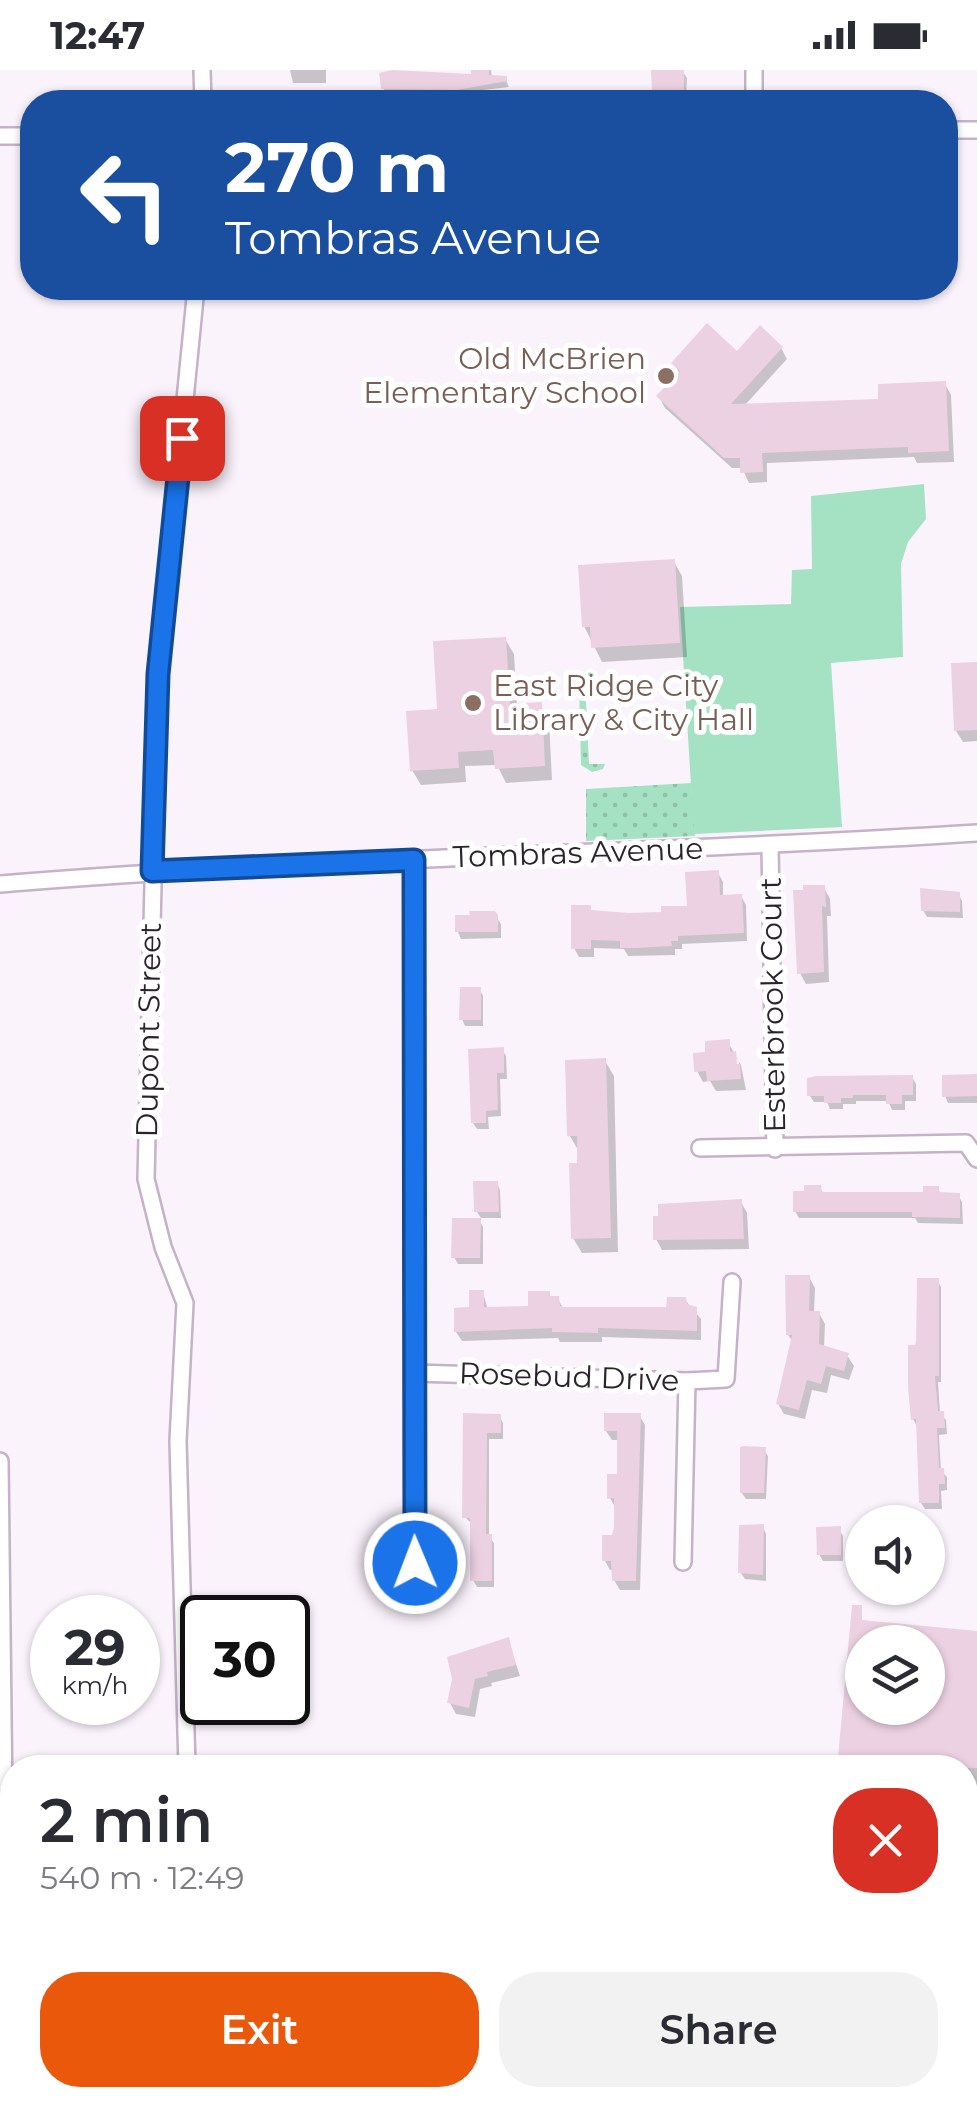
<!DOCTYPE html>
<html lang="en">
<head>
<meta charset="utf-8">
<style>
  :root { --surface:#fff; --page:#f2f2f3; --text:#2b2b33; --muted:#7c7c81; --accent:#ea580c }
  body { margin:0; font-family:Montserrat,sans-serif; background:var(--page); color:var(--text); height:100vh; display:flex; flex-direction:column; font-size:38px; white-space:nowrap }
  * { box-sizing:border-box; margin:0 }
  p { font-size:32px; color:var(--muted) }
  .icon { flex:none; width:55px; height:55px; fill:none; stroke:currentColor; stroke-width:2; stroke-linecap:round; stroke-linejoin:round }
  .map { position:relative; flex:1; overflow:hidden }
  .details { position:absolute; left:0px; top:1685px; width:978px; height:352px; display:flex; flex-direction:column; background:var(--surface); border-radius:40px 40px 0 0; box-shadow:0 2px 8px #0004 }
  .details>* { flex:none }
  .guide { position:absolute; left:20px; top:20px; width:938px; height:210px; border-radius:40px; box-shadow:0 2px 8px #0004; background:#1a4fa0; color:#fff; overflow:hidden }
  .controls { position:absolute; left:845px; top:1435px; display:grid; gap:20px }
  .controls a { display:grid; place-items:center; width:100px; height:100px; border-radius:50%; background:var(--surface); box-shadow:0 2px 8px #0004; font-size:50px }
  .speed { position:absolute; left:30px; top:1525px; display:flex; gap:20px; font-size:50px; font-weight:700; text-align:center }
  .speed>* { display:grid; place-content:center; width:130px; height:130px; border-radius:50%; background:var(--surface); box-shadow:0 2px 8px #0004; line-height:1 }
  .speed small { font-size:25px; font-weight:400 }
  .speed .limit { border:5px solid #111; border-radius:15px; background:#fff; color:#111 }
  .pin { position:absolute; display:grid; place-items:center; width:85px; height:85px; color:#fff; margin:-42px; border-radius:20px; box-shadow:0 5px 15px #0006 }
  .me { position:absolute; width:110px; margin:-55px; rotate:359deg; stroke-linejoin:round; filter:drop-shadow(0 0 8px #0008) }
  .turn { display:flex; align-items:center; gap:35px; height:210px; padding:0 40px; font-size:45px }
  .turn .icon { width:130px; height:130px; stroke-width:2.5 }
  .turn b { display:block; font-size:70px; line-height:85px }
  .round { display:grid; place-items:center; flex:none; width:105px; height:105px; border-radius:40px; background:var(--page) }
  .overview { display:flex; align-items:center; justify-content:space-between; height:170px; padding:0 40px }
  h1 { font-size:60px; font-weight:600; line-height:75px }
  .primary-button { display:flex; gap:20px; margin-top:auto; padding:20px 40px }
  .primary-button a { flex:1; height:115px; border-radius:40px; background:var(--accent); color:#fff; font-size:40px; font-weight:600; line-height:115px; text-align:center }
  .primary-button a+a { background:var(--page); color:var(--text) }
  .status { display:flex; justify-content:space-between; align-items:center; height:70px; padding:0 50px; background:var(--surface); direction:ltr }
  .status svg { height:28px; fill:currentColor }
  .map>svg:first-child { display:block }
</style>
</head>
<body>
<div class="status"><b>12:47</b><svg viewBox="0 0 49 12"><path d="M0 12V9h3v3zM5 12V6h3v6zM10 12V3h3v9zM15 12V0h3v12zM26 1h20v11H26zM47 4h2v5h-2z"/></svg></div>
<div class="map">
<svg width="977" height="2037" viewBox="0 0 977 2037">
  <defs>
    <pattern id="grass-dots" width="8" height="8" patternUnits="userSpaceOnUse" patternTransform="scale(2.5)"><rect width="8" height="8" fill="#a4e2c3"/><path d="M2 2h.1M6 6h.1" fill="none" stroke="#8dc2a8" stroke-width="1.8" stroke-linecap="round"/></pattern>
  </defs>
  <rect width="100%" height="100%" fill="#fbf3fc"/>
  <g fill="url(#grass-dots)">
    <path d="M590,602l11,7 -16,1 4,84h16l-2,5 -11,3 -11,-7 -2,-84 3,-6z"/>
    <path d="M691,713l4,53 -109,5v-52z"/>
  </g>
  <path fill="#a4e2c3" d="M924,414l2,35 -18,23 -7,22 2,93 -72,6 11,164 -148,7 -14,-227 111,-3 1,-34 20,-1 -1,-73z"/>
  <g fill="#0003" fill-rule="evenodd">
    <path d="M290,0h36v13h-33z"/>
    <path d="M474,0h17l1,8h13l4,9 -86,10 -36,-2 -4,-7 90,-12z"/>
    <path d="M683,2l4,6 -1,21 -28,-1 -4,-7z"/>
    <path d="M781,278l6,11 -43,47 137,-5 64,-17 6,11 3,67 -37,1 -3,-6 -147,6v19l-18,1 -7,-15h-10l-67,-60 -6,-11 21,-23 -6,-11z"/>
    <path d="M674,492l8,14 5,81 -85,5 -18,-36z"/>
    <path d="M505,569l9,15 3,52 23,-1 9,15 3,60 -46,3 -9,-18 -32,1 1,16 -45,3 -9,-15z"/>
    <path d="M977,594v77l-14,1 -7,-11z"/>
    <path d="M718,803l5,9v15l18,-1 5,9 1,36 -65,3v5h-7v6l-47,1 -4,-7 -30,-1v9h-15l-5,-9 18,-36 71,3 26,-6z"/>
    <path d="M824,818l6,11 1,17h-4l2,66 -23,2 -6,-11z"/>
    <path d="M958,824l4,7 1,17 -36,-1 -4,-7z"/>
    <path d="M496,847l5,7v14l-40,1 -3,-7z"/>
    <path d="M480,920l3,6v30h-18l-3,-7z"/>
    <path d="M728,972l10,18 -5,-5 7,21 -1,-14 2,3 5,25 -30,1 -6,-10 -7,1 -6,-11 11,-17z"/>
    <path d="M502,979l4,7 1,23h-7l1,37 -13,1 1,12h-12l-4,-6z"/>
    <path d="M605,991l9,15 4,176 -36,1 -9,-15 7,-73 -2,-15 -8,-14z"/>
    <path d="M912,1007l4,7v17h-11v9h-13l-4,-9h-32v3h-13v5h-13l-3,-7h-13l-4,-6z"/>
    <path d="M977,1010v23h-29l-3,-7z"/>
    <path d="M497,1113l3,7 1,28h-20l-4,-6z"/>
    <path d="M820,1118l4,6h102l12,-6 3,7h17l4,7 1,22 -45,-1 -3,-5h-116l-4,-7z"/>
    <path d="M741,1132l6,11 2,36 -87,1 -6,-11z"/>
    <path d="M479,1150l4,7v37h-25l-4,-7z"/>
    <path d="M809,1207l6,11 -1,25h5l6,11 -1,24 23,7 7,11 -5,14 -18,-5 -4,18 -15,-3 -7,29 -21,-5 -6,-10 15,-62 -5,-7z"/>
    <path d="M937,1210l4,7v95h-3l2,31 6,7 1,14 -8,1 2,36 6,6v13l-6,1 1,18h-17l-4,-6 -4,-77 -4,-7 4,-71z"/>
    <path d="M483,1223l5,17 42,-2 28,-9 6,11 104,-1 17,-9 16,19v21l-99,-3v5h-42l-2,-4 -96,3 -6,-9z"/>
    <path d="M639,1345l6,10 -5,165h-20l-6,-10v-10h-4l-5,-9 9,-23 2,-29 -6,-11 10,-22 -1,-36h-7l-6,-9z"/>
    <path d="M466,1346h33l4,7v16h-14v98l5,6v44h-17l-4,-7 -1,-56 -7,-7z"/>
    <path d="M764,1380l4,6 -2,43h-20l-4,-6z"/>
    <path d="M911,1449h17l4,7 -2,46 -2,-50h-17z"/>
    <path d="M763,1457l3,7v47l-21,-2 -4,-6z"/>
    <path d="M839,1459l4,7v25h-20l-4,-7z"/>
    <path d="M853,1552l124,12v283l-12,111v-260h-125zM862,1572h66v66h-66z"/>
    <path d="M508,1570l12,36 -29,7 1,3 -12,3 -5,28 -19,-3 -6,-11z"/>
    <path d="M67,1691l3,7h-39v-5z"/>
    <path d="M605,2025h20l-1,5z"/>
  </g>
  <g fill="#ecd1e3" fill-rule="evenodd">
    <path d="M392,0l79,4v-4h18v5l18,1v5l-50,9 -76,-1 -2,-16z"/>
    <path d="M651,0h33v23l-32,-1z"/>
    <path d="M707,253l30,28 23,-26 23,22 -52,57 147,-5v-15l68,-3 3,70 -41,2v-6l-146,6 1,19 -23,1v-15h-16l-68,-62 24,-25 -9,-8z"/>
    <path d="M675,489l5,84 -89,5 -1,-21h-8l-4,-62z"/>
    <path d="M506,567l4,67 32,-2 3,64 -50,3 -2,-19 -35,2 1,16 -49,3 -4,-60 31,-2 -4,-68z"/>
    <path d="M977,592v68l-23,1 -3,-68z"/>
    <path d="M719,800l1,25 22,-1 2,39 -66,3v5h-7l1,5 -36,2h-16v-7l-29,-1v9h-20v-44h20v5l38,3 32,-1v-6h26l-2,-34z"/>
    <path d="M803,815h22l1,22 -4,-1 2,66 -27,2 -4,-84h10z"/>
    <path d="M920,818l40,4v20l-39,-1z"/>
    <path d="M469,841h26l3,4v17h-43v-17h15z"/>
    <path d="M460,917h21v33h-22z"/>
    <path d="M730,969v13l6,-1 1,13h3l1,15 -34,2 -1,-10 -12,1 -1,-19 12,-1v-11z"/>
    <path d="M504,977v26h-7l1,37 -12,1v12h-15l-3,-74z"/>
    <path d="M606,988l5,180 -40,1 -2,-76h8v-27h-10l-2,-76z"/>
    <path d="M977,1004v22l-35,1v-22z"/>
    <path d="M913,1005v20h-11v9h-16v-9h-33v3h-12v5h-17v-7h-17v-18l9,-2z"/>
    <path d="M473,1111h25l1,31h-25z"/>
    <path d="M804,1115h17l1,7h101v-6h16v6l21,1v25l-48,-1v-5h-119v-21h11z"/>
    <path d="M742,1129l2,40 -91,1v-24h5v-12z"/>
    <path d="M452,1148h29l-1,40h-29z"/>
    <path d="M785,1205h25l-1,36h11l-1,33 30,9 -5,18 -18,-5 -5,18 -14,-4 -8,30 -23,-6 16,-69h-6z"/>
    <path d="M917,1208h22v98h-4l3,35h6l1,17h-8l2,40h5l1,16h-6v19h-20l-3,-84 -5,1 -3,-32v-43h7l1,-4z"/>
    <path d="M469,1220h15v17l44,-1v-15h22v5h9l1,10 5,1h101l1,-10h19l1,7 10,3v24l-99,-3v5l-46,-1v-4l-98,4v-24l15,-1z"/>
    <path d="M463,1343l38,1v19h-14l-1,101h6v47h-22v-63h-8z"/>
    <path d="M604,1343h37l-5,168h-24l-1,-20h-9v-26h10l2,-8v-29l-7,1v-25h10v-43h-13z"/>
    <path d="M743,1376l23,1 -2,46h-24v-46z"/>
    <path d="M764,1454l-1,51 -25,-2 1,-48z"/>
    <path d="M841,1456v29h-24l-1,-28z"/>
    <path d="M852,1535h10v15l115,11v137h-140zM862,1572h66v66h-66z"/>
    <path d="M509,1567l7,28 -29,7 1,4 -13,3 -6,29 -22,-5 5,-24 -5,-22z"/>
  </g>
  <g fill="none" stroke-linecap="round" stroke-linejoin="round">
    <g stroke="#c5b2c8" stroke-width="20">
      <g id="street">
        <path d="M202,0l1,32"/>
        <path d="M754,0v32"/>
        <path d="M945,60h32"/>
        <path d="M0,66h32"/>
        <path d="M770,776l5,303"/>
        <path d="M414,789l1,704"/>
        <path d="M0,814c325,-27 652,-30 977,-51"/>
        <path d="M700,1078l266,-5 11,16"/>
        <path d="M413,1303l274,8 39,-2 6,-97"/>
        <path d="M0,1391l7,593"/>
        <path d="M683,1492l4,-181"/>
        <path d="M187,1698l-9,-327 7,-138 -22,-56 -17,-68 12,-505 38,-386"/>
        <path d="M413,2025v12"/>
        <path d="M191,2037l1,-12"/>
        <path d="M701,2037l1,-12"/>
      </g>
    </g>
    <g stroke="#c5b2c8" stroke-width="28">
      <g id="secondary">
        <path d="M0,1985l12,-2"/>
        <path d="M965,1992l12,1"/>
      </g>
    </g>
    <use href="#street" stroke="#fff" stroke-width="15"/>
    <use href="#secondary" stroke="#fcdfce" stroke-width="22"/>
  </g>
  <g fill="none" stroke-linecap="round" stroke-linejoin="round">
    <g stroke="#114b97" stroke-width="25">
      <path id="route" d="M182,368l-24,236 -6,197 262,-11 1,703"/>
    </g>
    <use href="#route" stroke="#1a73e8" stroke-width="18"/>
  </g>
  <g fill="#8d6e63" stroke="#fff" stroke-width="4">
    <circle cx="666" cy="306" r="10"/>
    <circle cx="473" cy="633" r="10"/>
  </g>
  <g text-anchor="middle" stroke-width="10" stroke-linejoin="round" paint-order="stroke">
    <g font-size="30" fill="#785e54" stroke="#fff" text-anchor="end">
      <text x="646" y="299">Old McBrien<tspan x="646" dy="34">Elementary School</tspan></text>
      <text x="493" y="626" text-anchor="start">East Ridge City<tspan x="493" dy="34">Library &amp; City Hall</tspan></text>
    </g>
    <g font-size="30" fill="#2b232c" stroke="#fff">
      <text transform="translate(578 783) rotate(-2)" y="10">Tombras Avenue</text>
      <text transform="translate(773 935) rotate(-91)" y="10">Esterbrook Court</text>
      <text transform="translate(149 960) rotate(-89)" y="10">Dupont Street</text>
      <text transform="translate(569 1307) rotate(2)" y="10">Rosebud Drive</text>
    </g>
  </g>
</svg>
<div class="controls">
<a><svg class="icon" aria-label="sound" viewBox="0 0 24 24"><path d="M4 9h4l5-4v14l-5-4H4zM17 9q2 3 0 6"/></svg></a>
<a><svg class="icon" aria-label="layers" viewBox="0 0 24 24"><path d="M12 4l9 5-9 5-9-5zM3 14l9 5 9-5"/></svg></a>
</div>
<div class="speed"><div>29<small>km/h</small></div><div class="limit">30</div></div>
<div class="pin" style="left:182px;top:368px;background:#d93025"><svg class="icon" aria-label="arrive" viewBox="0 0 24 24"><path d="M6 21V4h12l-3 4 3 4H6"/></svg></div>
<svg class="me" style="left:415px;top:1493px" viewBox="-20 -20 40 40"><circle r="17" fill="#1a73e8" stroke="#fff" stroke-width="3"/><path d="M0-11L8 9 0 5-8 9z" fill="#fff"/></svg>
<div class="guide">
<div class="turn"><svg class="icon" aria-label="left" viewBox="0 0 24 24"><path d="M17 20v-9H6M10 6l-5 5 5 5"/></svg><div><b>270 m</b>Tombras Avenue</div></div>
</div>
<section class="details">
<div class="overview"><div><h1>2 min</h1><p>540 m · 12:49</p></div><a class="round" style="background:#d93025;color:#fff"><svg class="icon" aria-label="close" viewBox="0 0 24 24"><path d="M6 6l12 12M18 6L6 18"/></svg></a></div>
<div class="primary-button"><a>Exit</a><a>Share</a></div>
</section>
</div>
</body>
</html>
